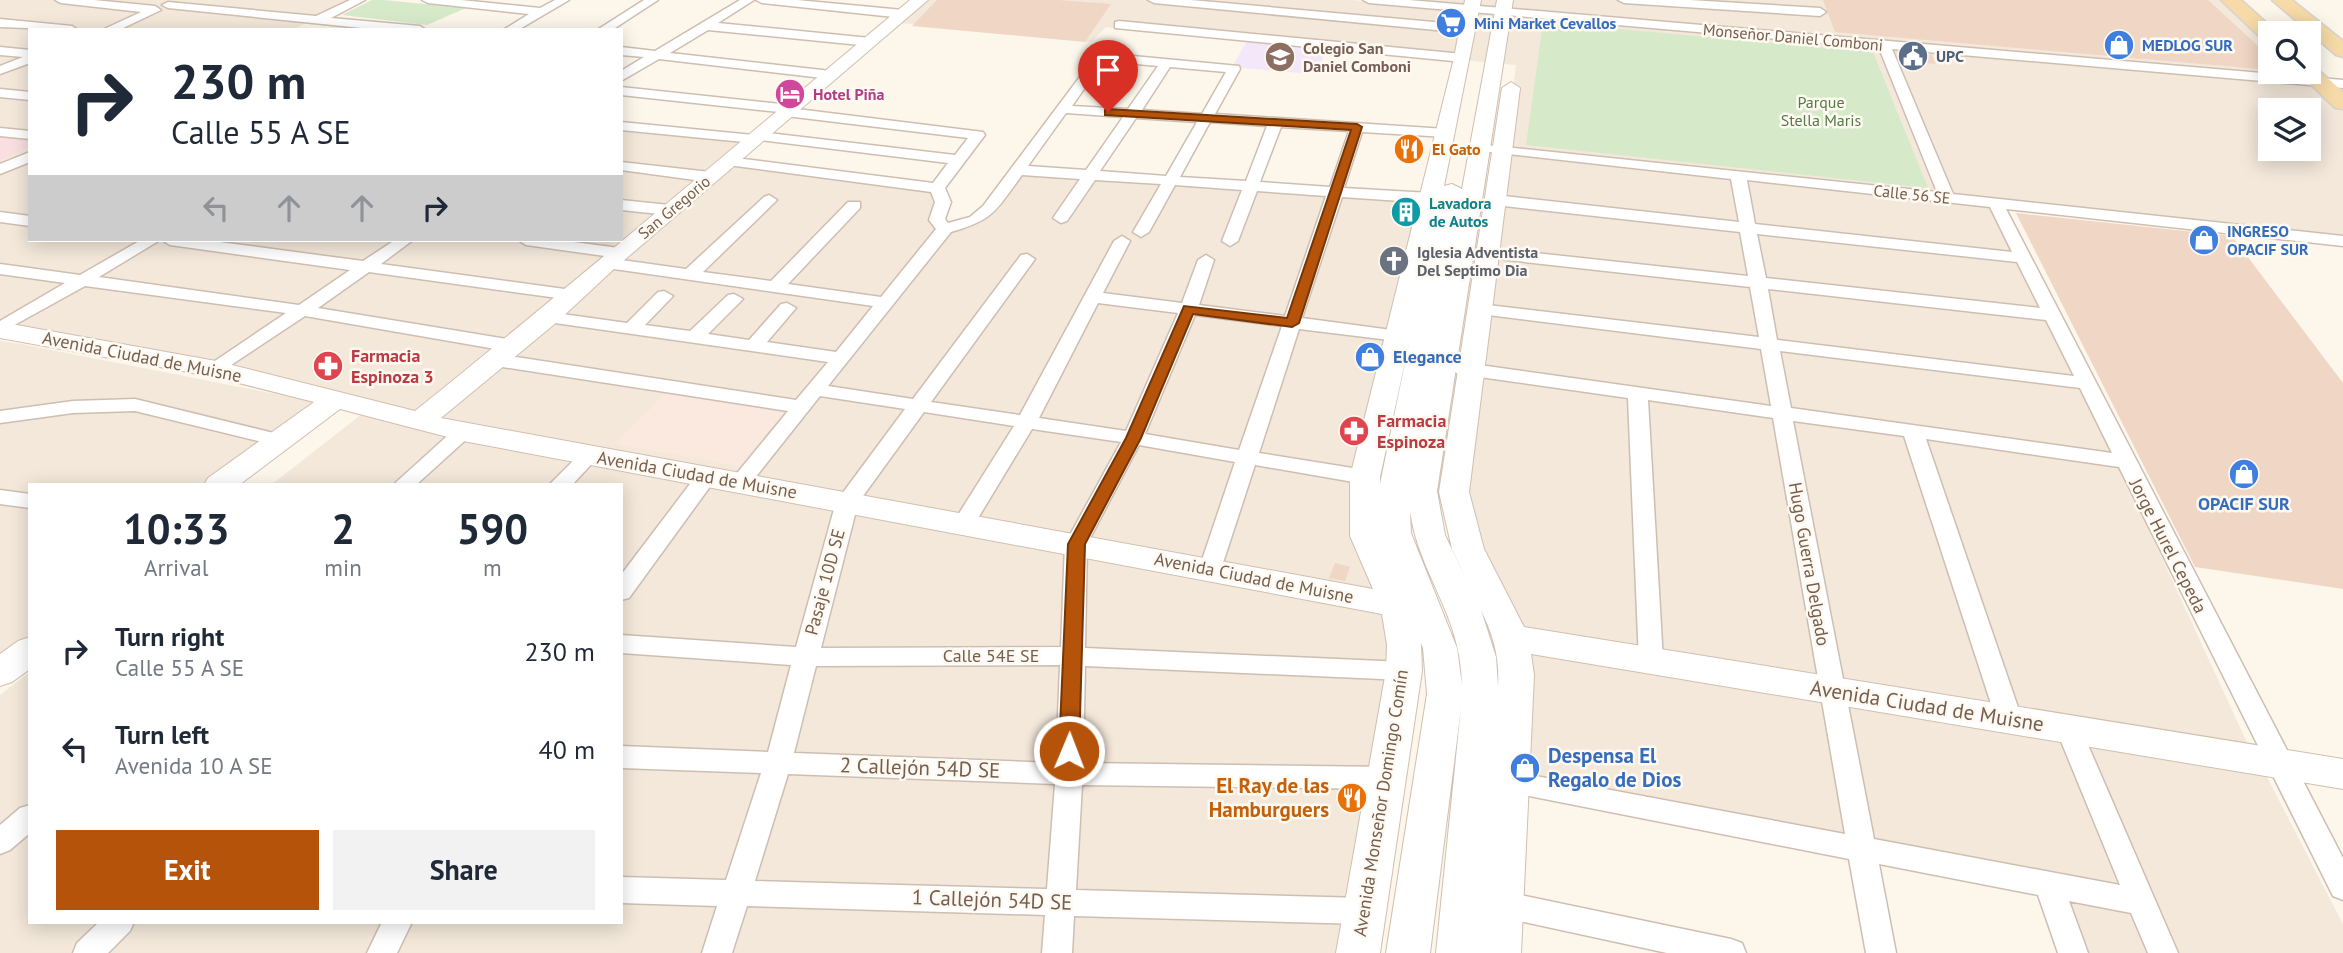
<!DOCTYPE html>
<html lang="en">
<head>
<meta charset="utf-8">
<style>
  :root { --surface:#fff; --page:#f2f2f3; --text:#1f2937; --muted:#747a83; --accent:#b45309 }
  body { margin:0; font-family:"PT Sans",sans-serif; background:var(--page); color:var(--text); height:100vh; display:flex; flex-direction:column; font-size:26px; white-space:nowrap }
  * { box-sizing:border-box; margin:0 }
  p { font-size:23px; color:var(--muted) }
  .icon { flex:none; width:38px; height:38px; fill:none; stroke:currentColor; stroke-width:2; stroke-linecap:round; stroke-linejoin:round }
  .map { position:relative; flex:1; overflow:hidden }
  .sheet { position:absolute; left:28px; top:483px; width:595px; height:441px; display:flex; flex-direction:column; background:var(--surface); border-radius:0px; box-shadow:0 4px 18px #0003 }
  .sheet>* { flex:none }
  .hud { position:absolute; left:28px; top:28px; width:595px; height:214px; border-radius:0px; box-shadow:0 4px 18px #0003; background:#fff; color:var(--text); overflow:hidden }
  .fabs { position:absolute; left:2258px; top:21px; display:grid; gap:14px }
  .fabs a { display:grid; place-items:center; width:63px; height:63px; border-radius:0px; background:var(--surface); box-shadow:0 4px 18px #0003; font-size:35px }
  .pin { position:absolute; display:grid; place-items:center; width:60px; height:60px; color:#fff; margin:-72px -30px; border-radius:50% 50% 50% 0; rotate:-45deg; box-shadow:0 0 7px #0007 }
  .pin .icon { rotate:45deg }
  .me { position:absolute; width:77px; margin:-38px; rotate:1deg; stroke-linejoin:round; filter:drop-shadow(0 0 5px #0008) }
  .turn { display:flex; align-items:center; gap:24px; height:147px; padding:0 28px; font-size:32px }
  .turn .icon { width:91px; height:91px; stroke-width:2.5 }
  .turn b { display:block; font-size:49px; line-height:60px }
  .lanes { display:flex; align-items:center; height:66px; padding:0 28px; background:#0003; justify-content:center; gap:35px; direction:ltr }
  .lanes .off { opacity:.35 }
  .eta { display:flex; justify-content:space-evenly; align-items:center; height:119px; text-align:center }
  .eta b { font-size:42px; font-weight:700; line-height:49px }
  .primary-button { display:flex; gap:14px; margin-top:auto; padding:14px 28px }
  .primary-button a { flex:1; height:80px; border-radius:0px; background:var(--accent); color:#fff; font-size:28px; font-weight:700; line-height:80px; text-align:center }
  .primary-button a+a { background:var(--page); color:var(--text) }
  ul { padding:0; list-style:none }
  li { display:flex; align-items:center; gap:21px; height:98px; padding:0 28px }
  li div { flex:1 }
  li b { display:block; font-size:26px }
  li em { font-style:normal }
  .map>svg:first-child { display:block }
</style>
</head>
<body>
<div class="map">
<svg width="2343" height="953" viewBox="0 0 2343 953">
  <rect width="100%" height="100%" fill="#fcf6eb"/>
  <g fill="#f3e8da" fill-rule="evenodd">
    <path d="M0,0h354l-62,30h-262v124l-30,14z"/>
    <path d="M926,0h426l963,83 28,24v133l-837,-92 10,-83 -410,-38 -15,15 -191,-19zM2270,110h38v39h-38z"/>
    <path d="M1426,0h797l47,42v30h32l9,8 -886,-75z"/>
    <path d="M621,128l123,13 -330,276 -414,-91v-153l30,-14v81h591z"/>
    <path d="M1507,151l482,53 125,252 -640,-86z"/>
    <path d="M731,163l201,27 5,15 1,24 -202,247 -308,-56z"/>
    <path d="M1020,172l405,28 -64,279 22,120 -636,-118 200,-251 32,-9z"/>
    <path d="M0,341l21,3 310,61 -103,80h-198v151l-30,23z"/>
    <path d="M1474,372l645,93 131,284 -735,-114 -54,-141z"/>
    <path d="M362,414l1024,190 16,69 -47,280h-1355v-258l30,-23v250h591v-437h-350z"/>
    <path d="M1517,642l740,116 86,166v29h-259l-28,-74 -543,-99z"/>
  </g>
  <path fill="#fbe9e0" d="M665,394l119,19 -46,53 -123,-22z"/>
  <path fill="#f3e7f9" d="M1247,41l80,7 -9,22h-5l-2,4 -79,-7z"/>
  <path fill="#f9dfe1" d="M0,136l30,3v7l-30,15z"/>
  <g fill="#d6eaca">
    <path d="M372,0h11l83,8 -39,17 -85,-10z"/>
    <path d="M1543,22l330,30 55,136 -402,-43z"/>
  </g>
  <g fill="#f0d6c4">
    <path d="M937,0h121l53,4 -26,38 -173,-16z"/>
    <path d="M1823,0h385l62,57v13l-435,-38z"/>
    <path d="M1896,52l36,3 4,9 -36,-3z"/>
    <path d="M2016,213l216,23 111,147v206l-148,-22z"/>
    <path d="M1335,563l15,4 -5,14 -16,-3z"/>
  </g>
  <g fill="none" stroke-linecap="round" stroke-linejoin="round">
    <g stroke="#cebeb1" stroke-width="3">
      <g id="street">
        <path d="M55,0h39l61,6 6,4 -42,20h-17l39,-18 -80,-9z"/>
        <path d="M350,0h15l-34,18 89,8 6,4h-45l-213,-22 -6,-3 6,-3 148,14z"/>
        <path d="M422,0h39l79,8 15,-8h14l-51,30h-15l26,-16 -101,-11z"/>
        <path d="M644,0h14l-46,30h-15z"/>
        <path d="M740,0h14l-36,23 152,15 6,4 -6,4 -162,-16 -38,23 161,18 6,4 -6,4 -172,-20 -38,22v-10l23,-14 -23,-2v-8l34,4z"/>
        <path d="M756,0h41l106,10 6,4 -6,4 -141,-15z"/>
        <path d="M1148,0h43l276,25 6,4 -6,4 -313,-30z"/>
        <path d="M1363,0h46l934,80v8l-451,-39 61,145 390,42v10l-337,-37 337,649v42l-10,-4 -214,-429 -193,-28 96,280 -4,7 -9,3 -9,-3 -4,-7 -92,-283 -111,-15 81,418 246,46 -64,-156 4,-7 9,-3 9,3 100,231h-30l-17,-40 -62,-12 19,52h-30l-20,-58 -159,-31 17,89h-30l-17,-94 -350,-69 -4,-8 4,-8 10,-3 336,63 -72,-416 -125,-18 15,261 -3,6 -9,3 -9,-3 -3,-6 -11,-263 -170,-24 -9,-6 9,-6 313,44 -10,-57 -281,-35 -9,-5 9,-5 279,33 -9,-50 -261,-29 -8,-5 8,-5 259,28 -8,-44 -245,-27 -8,-5 8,-5 244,27 -8,-43 -250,-28 -5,-1v-6l461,48 -58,-144 -510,-45zM1747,180l243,27 22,45 -257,-28zM1757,234l260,28 23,46 -274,-30zM1768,289l278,31 28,56 -297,-36zM1780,351l300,37 32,65 -321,-45z"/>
        <path d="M1618,0h72l130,8 6,4 -6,4 -196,-13z"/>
        <path d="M0,19l72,7 6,4 -78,-3z"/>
        <path d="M1119,21l344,33 6,4 -6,4 -348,-34v-6z"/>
        <path d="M0,47l30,3v13l-30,11v-8l23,-9 -23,-2z"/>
        <path d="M1101,53l138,13 1,3 -25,45 231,15 7,4 -7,4 -84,-5 -18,56 86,5 8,5 -8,5 -88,-6 -40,121 112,15 9,5 -9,5 -115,-14 -40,124 106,17 7,2 4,5 -4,5 -7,2 -110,-19 -34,104 -3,6h-16l-3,-6 36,-107 -96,-17 -52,99 -2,104 319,14 9,2 3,7 -3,7 -9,2 -319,-14 -2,97 305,4 10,3 4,8 -4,8 -10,3 -306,-4 -6,105 287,8 10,4 5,9 -5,9 -10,4 -289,-8 -2,37h-30l3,-38 -298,-9 -15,47h-30l15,-47 -96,-3v-26l105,3 35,-107 -140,-5v-22l147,6 23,-87 -170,-12v-18l175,12 40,-145 69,-93 -85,-13 -73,92 -7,2 -11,-7 59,-72 -292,-45 -9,-6 9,-6 300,46 32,-38 -280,-40 -9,-5 9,-5 79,11 31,-31 6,-1 9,5 -28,29 45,6 38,-36 6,-1 9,5 -35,35 41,6 32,-36 6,-1 9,5 -29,34 69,10 37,-46 -266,-38 -8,-5 8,-5 79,11 78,-72 5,-2 8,5 -3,3 -71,69 68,9 77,-79h12v6l-72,76 93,13 55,-68 -7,-9 6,-18 -4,-10 -203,-27 -7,-4 7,-4 205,26 15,-20 -188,-23 -6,3 -133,-13v-8l132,13 6,-3 196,23 13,-17 -182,-22 -7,-4 -158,-17v-8l169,18 7,4 186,23 2,3 -40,53 6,14 -6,17 3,4 22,-6 13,-11 114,-152zM1104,61l54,5 -30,43 -56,-3zM1170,67l56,5 -24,42 -60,-4zM1066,113l57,4 -37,53 -58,-4zM1136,118l61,4 -31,54 -66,-5zM1210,122l57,4 -21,55 -66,-4zM1281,127l68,4 -19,56 -70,-5zM1022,175l58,4 -27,39 8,5 6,-2 28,-41 66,4 -28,48 8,5 8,-5 26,-47 67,5 -20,51 8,5 8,-5 19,-50 69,5 -41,120 -86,-11 15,-45 -8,-5 -8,5 -16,43 -79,-10 27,-52 -8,-5 -8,5 -94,174 -89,-13 104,-143 -8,-5 -6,1 -108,144 -85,-13 123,-154c44,-13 44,-21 71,-57zM1098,303l80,10 -52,118 -87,-13zM1195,315l87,11 -43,124 -94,-16zM924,412l90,14 -61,97 3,5h16l60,-99 89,13 -56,102 -4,103 -240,1 37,-145zM1060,665l-4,98 -262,-10 22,-87zM788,774l267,10 -8,105 -292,-8z"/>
        <path d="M0,89l30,3v8l-30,-3z"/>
        <path d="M0,128l30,3v8l-30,-3z"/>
        <path d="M30,152v10l-30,12v-10z"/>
        <path d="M621,162l89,10 8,5 -8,5 -89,-12z"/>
        <path d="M621,200l48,5 8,5 -8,5 -48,-5z"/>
        <path d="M0,212l30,4v10l-30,-4z"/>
        <path d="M141,240h19l-61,37 200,28 51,-35 -180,-25 -8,-5h42l159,21 32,-21h18l-32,24 191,26 9,5 -9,5 -203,-28 -51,36 195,32 9,6 -9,6 -208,-36 -89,59 -9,-6 2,-4 77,-52 -201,-27 -85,47v-12l65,-38 -65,-9v-10l80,11z"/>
        <path d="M518,240h41l60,8 8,5 -8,5 -93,-13z"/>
        <path d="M135,399l151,37 3,4 -10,6 -144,-35 -62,2 -73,10v-12l73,-10z"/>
        <path d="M463,426l10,6 -3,4 -54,49h-23l63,-57z"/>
        <path d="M589,450l10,6 -27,29h-23l33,-33z"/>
        <path d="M706,470l11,7 -88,121 -8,2v-25l78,-103z"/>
        <path d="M0,490l30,4v14l-30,-4z"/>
        <path d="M30,805v28l-20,17 -10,4v-29l20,-17z"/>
        <path d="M1501,891l230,48 11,4 4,10h-79l-166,-36 -10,-4 -5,-9 5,-9z"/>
        <path d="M99,922h35l-4,9 -22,22h-35l4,-10z"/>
        <path d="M382,922h30l-15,31h-30z"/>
      </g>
    </g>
    <g stroke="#d0bfaf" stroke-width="2">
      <g id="secondary">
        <path d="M910,0h18l-313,268 -58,54 -116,96 932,171 -23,-53v-59l104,-419 11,-58h16l-37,186 8,-2 10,5 35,-189h16l-76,491 8,44 24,50 -17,-36 -13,-57 63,-404 9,-6 9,6 -51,404 15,57 40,78 819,132v30l-812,-135 3,21 -13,278h-85l25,-245 -31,245h-44l41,-259 -4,-46 -2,-5 1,28 -42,282h-44l50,-282 1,-26 -5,-31 -919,-173 -123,-32 -101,76h-35l4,-7 106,-76 -99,-25 -215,-39v-16l216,39 199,50c167,-134 330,-274 495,-411zM1411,334l-31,150v-7zM1410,511c9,64 51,103 52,174l-5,-37 -46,-115zM1481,610c12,25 19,47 17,76l-2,-29z"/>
        <path d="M30,637v32l-18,13 -12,4v-32l18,-13z"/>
      </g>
    </g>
    <g stroke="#d9d2ce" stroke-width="3">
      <g id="primary">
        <path d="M2221,0h20l37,33h-8v9l-7,-2z"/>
        <path d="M2272,0h20l51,41v16l-7,-2z"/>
        <path d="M2308,65l7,2 28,25v17l-8,-1 -34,-33 -3,-3h10z"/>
      </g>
    </g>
    <use href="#street" fill="#fff" fill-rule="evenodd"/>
    <use href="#secondary" fill="#fff" fill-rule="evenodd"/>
    <use href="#primary" fill="#f6dba8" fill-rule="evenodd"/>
  </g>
  <path fill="#b45309" stroke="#753606" stroke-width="2" d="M1108,109l249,15 5,3 -63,196 -7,4 -99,-13 -52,124 -56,106 -6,207 -3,5h-14l-3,-5 9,-207 58,-106 58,-132 103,12 64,-188 -246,-15v-5z"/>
  <defs>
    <g id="supermarket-disc" transform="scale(1.575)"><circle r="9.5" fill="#3f7fe0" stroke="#fefaf2"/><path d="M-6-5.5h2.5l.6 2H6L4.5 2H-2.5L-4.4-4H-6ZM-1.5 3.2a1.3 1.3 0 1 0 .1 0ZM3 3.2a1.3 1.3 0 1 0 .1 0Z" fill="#fff"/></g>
    <g id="shop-disc" transform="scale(1.575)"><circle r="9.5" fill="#3f7fe0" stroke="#fefaf2"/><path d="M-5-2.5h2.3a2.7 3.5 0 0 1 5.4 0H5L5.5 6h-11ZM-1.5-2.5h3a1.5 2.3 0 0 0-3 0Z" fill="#fff"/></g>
    <g id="civic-disc" transform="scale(1.575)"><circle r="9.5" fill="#5c6f8a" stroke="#fefaf2"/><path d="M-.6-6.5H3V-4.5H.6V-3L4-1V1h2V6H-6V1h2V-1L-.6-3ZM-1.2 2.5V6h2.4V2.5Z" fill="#fff"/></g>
    <g id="school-disc" transform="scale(1.575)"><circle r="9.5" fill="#8d6e63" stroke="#fefaf2"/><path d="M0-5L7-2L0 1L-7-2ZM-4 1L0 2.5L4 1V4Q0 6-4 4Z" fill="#fff"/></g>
    <g id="hotel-disc" transform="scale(1.575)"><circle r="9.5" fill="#d1479c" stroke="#fefaf2"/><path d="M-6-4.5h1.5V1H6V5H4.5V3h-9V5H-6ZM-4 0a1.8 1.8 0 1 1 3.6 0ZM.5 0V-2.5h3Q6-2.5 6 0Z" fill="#fff"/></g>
    <g id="restaurant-disc" transform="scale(1.575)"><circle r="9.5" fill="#e8710a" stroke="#fefaf2"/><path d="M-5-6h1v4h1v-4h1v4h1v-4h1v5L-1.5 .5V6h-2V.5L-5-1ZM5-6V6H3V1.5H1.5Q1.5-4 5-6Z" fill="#fff"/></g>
    <g id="building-disc" transform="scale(1.575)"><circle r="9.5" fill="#0f9aa8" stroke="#fefaf2"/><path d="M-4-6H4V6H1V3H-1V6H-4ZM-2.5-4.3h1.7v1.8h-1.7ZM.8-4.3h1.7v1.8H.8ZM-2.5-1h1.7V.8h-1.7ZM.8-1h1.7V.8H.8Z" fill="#fff"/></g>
    <g id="church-disc" transform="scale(1.575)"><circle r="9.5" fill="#6b7280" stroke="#fefaf2"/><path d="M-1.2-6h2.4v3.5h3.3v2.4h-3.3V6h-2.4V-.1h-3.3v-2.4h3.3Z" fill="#fff"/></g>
    <g id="pharmacy-disc" transform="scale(1.575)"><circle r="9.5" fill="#e0444e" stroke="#fefaf2"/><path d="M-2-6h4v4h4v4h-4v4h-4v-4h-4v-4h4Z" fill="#fff"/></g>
  </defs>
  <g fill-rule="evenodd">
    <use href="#supermarket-disc" x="1451" y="23"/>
    <use href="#shop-disc" x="2119" y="45"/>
    <use href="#civic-disc" x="1913" y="56"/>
    <use href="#school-disc" x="1280" y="57"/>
    <use href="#hotel-disc" x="790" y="94"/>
    <use href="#restaurant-disc" x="1409" y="149"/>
    <use href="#building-disc" x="1406" y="212"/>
    <use href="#shop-disc" x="2204" y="240"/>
    <use href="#church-disc" x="1394" y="261"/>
    <use href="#shop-disc" x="1370" y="357"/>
    <use href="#pharmacy-disc" x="328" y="366"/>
    <use href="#pharmacy-disc" x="1354" y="431"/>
    <use href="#shop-disc" x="2244" y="474"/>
    <use href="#shop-disc" x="1525" y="768"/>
    <use href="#restaurant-disc" x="1352" y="798"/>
  </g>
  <g text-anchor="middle" stroke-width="5" stroke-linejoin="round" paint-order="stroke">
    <g font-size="16" font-weight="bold" fill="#366cbe" stroke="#fefaf2" text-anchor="start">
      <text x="1474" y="29">Mini Market Cevallos</text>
      <text x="2142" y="51">MEDLOG SUR</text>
      <text x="2227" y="237">INGRESO<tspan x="2227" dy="18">OPACIF SUR</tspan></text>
    </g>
    <g font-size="16" fill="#765e4f" stroke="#fefaf2">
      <text transform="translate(1793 37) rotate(5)" y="6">Monseñor Daniel Comboni</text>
      <text transform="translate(1912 194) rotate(6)" y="6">Calle 56 SE</text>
      <text transform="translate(674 207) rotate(-40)" y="6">San Gregorio</text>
    </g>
    <g font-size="16" font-weight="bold" fill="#785e54" stroke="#fefaf2" text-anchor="start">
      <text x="1303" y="54">Colegio San<tspan x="1303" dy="18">Daniel Comboni</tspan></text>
    </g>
    <g font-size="16" font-weight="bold" fill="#4e5e75" stroke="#fefaf2" text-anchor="start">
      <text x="1936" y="62">UPC</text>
    </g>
    <g font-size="16" font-weight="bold" fill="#b23c85" stroke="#fefaf2" text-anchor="start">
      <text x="813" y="100">Hotel Piña</text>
    </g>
    <g font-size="16" fill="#557b47" stroke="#fefaf2">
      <text x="1821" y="108">Parque<tspan x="1821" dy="18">Stella Maris</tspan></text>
    </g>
    <g font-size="16" font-weight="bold" fill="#c56008" stroke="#fefaf2" text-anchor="start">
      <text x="1432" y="155">El Gato</text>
    </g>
    <g font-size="16" font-weight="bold" fill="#0d838f" stroke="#fefaf2" text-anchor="start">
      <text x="1429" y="209">Lavadora<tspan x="1429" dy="18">de Autos</tspan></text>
    </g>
    <g font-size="16" font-weight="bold" fill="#5b616d" stroke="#fefaf2" text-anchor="start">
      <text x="1417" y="258">Iglesia Adventista<tspan x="1417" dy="18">Del Septimo Dia</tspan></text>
    </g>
    <g font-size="18" font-weight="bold" fill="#be3a42" stroke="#fefaf2" text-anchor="start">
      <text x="351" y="362">Farmacia<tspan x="351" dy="21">Espinoza 3</tspan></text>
      <text x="1377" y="427">Farmacia<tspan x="1377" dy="21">Espinoza</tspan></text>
    </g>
    <g font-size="18" fill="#765e4f" stroke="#fefaf2">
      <text transform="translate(142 357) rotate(11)" y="6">Avenida Ciudad de Muisne</text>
      <text transform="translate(697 475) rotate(10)" y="6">Avenida Ciudad de Muisne</text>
      <text transform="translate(2168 546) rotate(63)" y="6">Jorge Hurel Cepeda</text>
      <text transform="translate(1809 564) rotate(80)" y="6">Hugo Guerra Delgado</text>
      <text transform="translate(1254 578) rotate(11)" y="6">Avenida Ciudad de Muisne</text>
      <text transform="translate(825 582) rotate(-75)" y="6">Pasaje 10D SE</text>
      <text x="991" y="662">Calle 54E SE</text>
      <text transform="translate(1381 803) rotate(-81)" y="6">Avenida Monseñor Domingo Comín</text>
    </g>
    <g font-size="18" font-weight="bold" fill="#366cbe" stroke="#fefaf2" text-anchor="start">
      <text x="1393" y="363">Elegance</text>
      <text x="2244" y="510" text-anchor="middle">OPACIF SUR</text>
    </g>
    <g font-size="21" fill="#765e4f" stroke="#fefaf2">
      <text transform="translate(1927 706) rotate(9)" y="7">Avenida Ciudad de Muisne</text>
      <text transform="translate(920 768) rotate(2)" y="7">2 Callejón 54D SE</text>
      <text transform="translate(992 900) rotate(2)" y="7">1 Callejón 54D SE</text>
    </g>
    <g font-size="21" font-weight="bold" fill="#366cbe" stroke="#fefaf2" text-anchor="start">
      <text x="1548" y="763">Despensa El<tspan x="1548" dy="24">Regalo de Dios</tspan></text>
    </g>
    <g font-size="21" font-weight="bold" fill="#c56008" stroke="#fefaf2" text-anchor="end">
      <text x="1329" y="793">El Ray de las<tspan x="1329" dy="24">Hamburguers</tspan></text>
    </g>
  </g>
</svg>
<div class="fabs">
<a><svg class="icon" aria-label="search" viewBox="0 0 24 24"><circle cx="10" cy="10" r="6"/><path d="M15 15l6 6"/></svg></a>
<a><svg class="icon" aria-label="layers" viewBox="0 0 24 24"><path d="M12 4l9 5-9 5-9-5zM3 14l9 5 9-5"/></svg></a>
</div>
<div class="pin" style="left:1108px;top:112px;background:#d93025"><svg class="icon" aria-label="arrive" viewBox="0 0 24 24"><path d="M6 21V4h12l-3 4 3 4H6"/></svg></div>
<svg class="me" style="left:1069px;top:751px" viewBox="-20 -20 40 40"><circle r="17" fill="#b45309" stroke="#fff" stroke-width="3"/><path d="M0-11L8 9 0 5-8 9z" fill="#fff"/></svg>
<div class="hud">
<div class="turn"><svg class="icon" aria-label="right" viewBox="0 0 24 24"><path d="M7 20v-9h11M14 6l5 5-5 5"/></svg><div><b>230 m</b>Calle 55 A SE</div></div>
<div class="lanes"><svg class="icon off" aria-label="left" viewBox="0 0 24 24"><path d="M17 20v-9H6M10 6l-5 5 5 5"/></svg><svg class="icon off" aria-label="ahead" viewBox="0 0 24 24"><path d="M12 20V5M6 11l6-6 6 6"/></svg><svg class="icon off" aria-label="ahead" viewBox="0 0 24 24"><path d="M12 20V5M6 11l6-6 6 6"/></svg><svg class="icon" aria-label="right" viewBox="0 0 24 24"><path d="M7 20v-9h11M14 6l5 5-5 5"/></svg></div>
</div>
<section class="sheet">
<div class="eta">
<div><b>10:33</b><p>Arrival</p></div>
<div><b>2</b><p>min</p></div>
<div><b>590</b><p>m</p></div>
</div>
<ul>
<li><svg class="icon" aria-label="right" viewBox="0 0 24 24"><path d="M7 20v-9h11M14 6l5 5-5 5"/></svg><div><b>Turn right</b><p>Calle 55 A SE</p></div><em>230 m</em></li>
<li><svg class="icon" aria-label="left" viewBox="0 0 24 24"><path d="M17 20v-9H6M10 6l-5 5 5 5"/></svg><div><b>Turn left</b><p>Avenida 10 A SE</p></div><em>40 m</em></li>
</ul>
<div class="primary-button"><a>Exit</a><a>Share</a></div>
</section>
</div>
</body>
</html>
